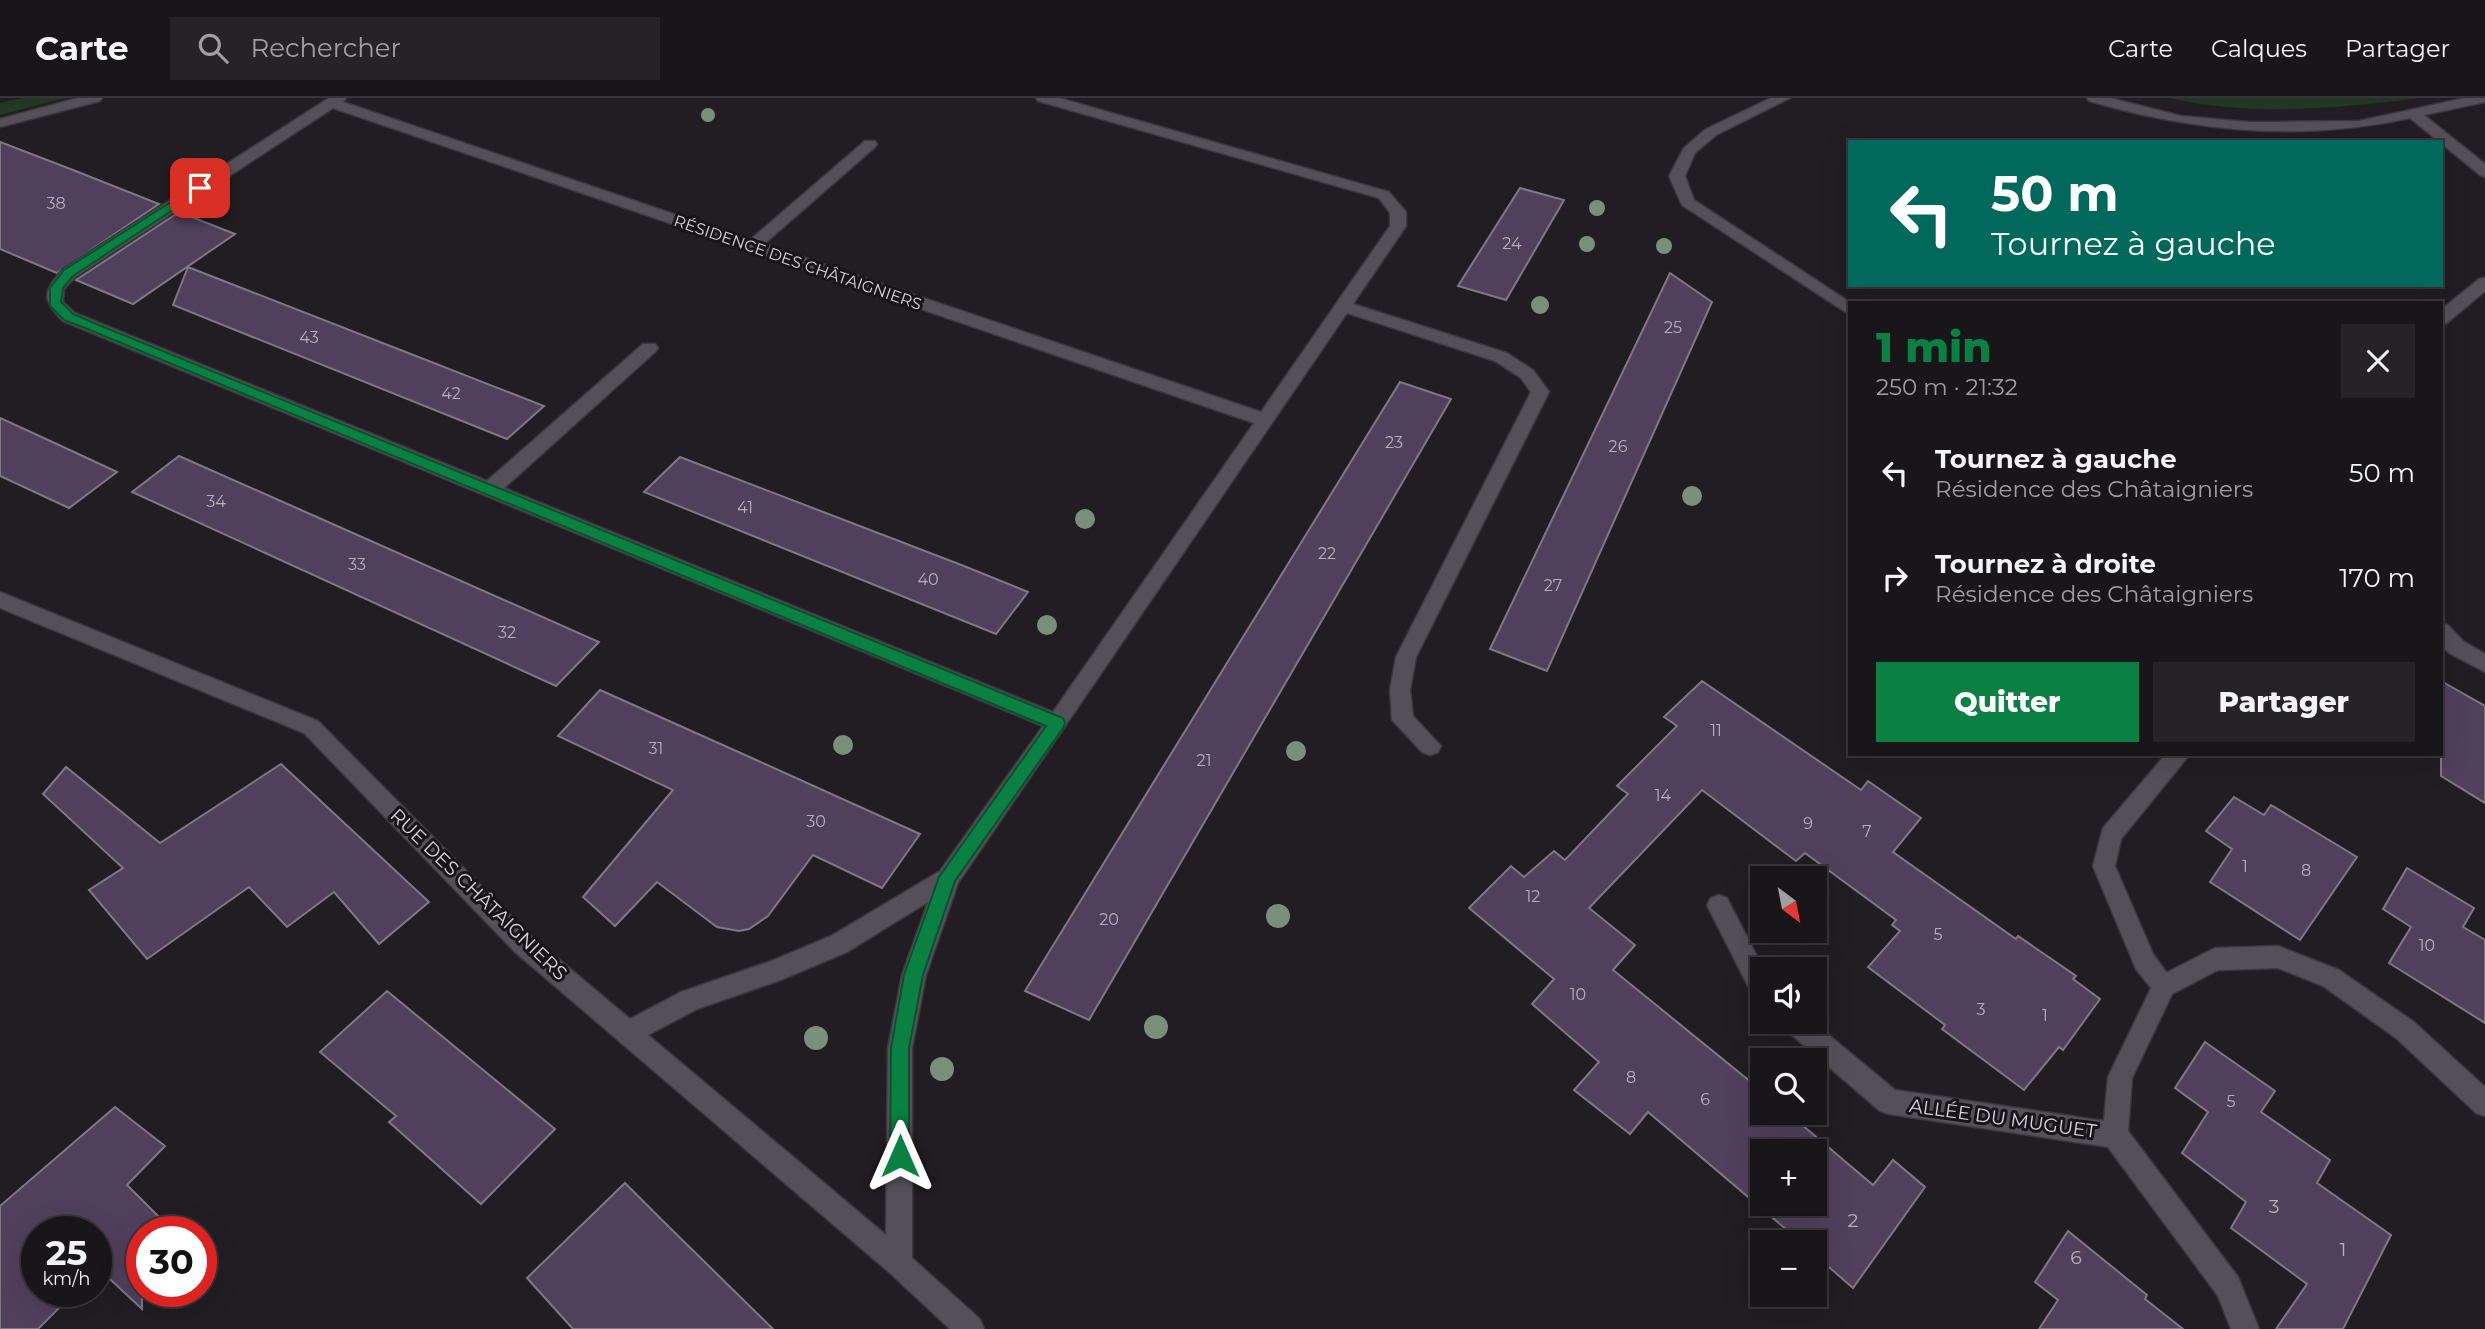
<!DOCTYPE html>
<html lang="fr">
<head>
<meta charset="utf-8">
<style>
  :root { --surface:#19161a; --page:#262327; --text:#f1f3f6; --muted:#9f9fa2; --line:#373539; --accent:#0b8043 }
  body { margin:0; font-family:Montserrat,sans-serif; background:var(--page); color:var(--text); height:100vh; display:flex; flex-direction:column; font-size:26px; white-space:nowrap }
  * { box-sizing:border-box; margin:0 }
  p { font-size:23px; color:var(--muted) }
  .icon { flex:none; width:38px; height:38px; fill:none; stroke:currentColor; stroke-width:2; stroke-linecap:round; stroke-linejoin:round }
  .map { position:relative; flex:1; overflow:hidden }
  .drawer { position:absolute; left:1848px; top:203px; width:595px; height:455px; display:flex; flex-direction:column; background:var(--surface); border-radius:0px; box-shadow:0 7px 28px #0002,0 0 0 2px var(--line) }
  .drawer>* { flex:none }
  .banner { position:absolute; left:1848px; top:42px; width:595px; height:147px; border-radius:0px; box-shadow:0 7px 28px #0002,0 0 0 2px var(--line); background:#00695c; color:#fff; overflow:hidden }
  .needle { width:46px; rotate:148deg }
  .tools { position:absolute; left:1750px; top:768px; display:grid; gap:14px }
  .tools a { display:grid; place-items:center; width:77px; height:77px; border-radius:0px; background:var(--surface); box-shadow:0 7px 28px #0002,0 0 0 2px var(--line); font-size:35px }
  .speed { position:absolute; left:21px; top:1118px; display:flex; gap:14px; font-size:35px; font-weight:700; text-align:center }
  .speed>* { display:grid; place-content:center; width:91px; height:91px; border-radius:50%; background:var(--surface); box-shadow:0 7px 28px #0002,0 0 0 2px var(--line); line-height:1 }
  .speed small { font-size:18px; font-weight:400 }
  .speed .limit { border:10px solid #d22; background:#fff; color:#111 }
  .pin { position:absolute; display:grid; place-items:center; width:60px; height:60px; color:#fff; margin:-30px; border-radius:14px; box-shadow:0 4px 10px #0006 }
  .me { position:absolute; width:77px; margin:-38px; rotate:0deg; stroke-linejoin:round; filter:drop-shadow(0 0 5px #0008) }
  .turn { display:flex; align-items:center; gap:24px; height:147px; padding:0 28px; font-size:32px }
  .turn .icon { width:91px; height:91px; stroke-width:2.5 }
  .turn b { display:block; font-size:49px; line-height:60px }
  .round { display:grid; place-items:center; flex:none; width:74px; height:74px; border-radius:0px; background:var(--page) }
  .headline { display:flex; align-items:center; justify-content:space-between; height:119px; padding:0 28px }
  h1 { font-size:42px; font-weight:800; line-height:52px; color:var(--accent) }
  .primary-button { display:flex; gap:14px; margin-top:auto; padding:14px 28px }
  .primary-button a { flex:1; height:80px; border-radius:0px; background:var(--accent); color:#fff; font-size:28px; font-weight:800; line-height:80px; text-align:center }
  .primary-button a+a { background:var(--page); color:var(--text) }
  ul { padding:0; list-style:none }
  li { display:flex; align-items:center; gap:21px; height:105px; padding:0 28px }
  li div { flex:1 }
  li b { display:block; font-size:26px }
  li em { font-style:normal }
  header { display:flex; align-items:center; gap:42px; box-sizing:border-box; height:98px; padding:0 35px; background:var(--surface); border-bottom:2px solid var(--line) }
  header strong { font-size:33px }
  nav { display:flex; gap:38px; margin-inline-start:auto; font-size:24px }
  .search { width:490px; height:63px; background:var(--page); display:flex; align-items:center; gap:18px; box-sizing:border-box; padding:0 24px; border-radius:0px; color:var(--muted); font-size:26px }
  .map>svg:first-child { display:block }
</style>
</head>
<body>
<header>
<strong>Carte</strong>
<div class="search"><svg class="icon" aria-label="search" viewBox="0 0 24 24"><circle cx="10" cy="10" r="6"/><path d="M15 15l6 6"/></svg>Rechercher</div>
<nav><a>Carte</a><a>Calques</a><a>Partager</a></nav>
</header>
<div class="map">
<svg width="2485" height="1231" viewBox="0 0 2485 1231">
  <rect width="100%" height="100%" fill="#211d23"/>
  <g fill="#233823">
    <path d="M22,0h43l-65,17v-12z"/>
    <path d="M2169,0h251c-82,10 -169,19 -251,0z"/>
  </g>
  <g fill="#51405c" stroke="#7e7981" stroke-width="2" fill-rule="evenodd">
    <path d="M0,44l73,28 86,34 -102,69 -57,-24z"/>
    <path d="M1520,90l44,12 -58,100 -48,-14z"/>
    <path d="M179,114l56,22 -102,70 -57,-24z"/>
    <path d="M188,169l210,82 146,57 -37,33 -334,-134z"/>
    <path d="M1670,175l42,29 -165,369 -57,-22z"/>
    <path d="M1400,284l51,17 -362,621 -64,-29z"/>
    <path d="M0,320l72,33 45,21 -48,36 -69,-32z"/>
    <path d="M179,358l122,54 298,132 -43,44 -424,-194z"/>
    <path d="M680,359l284,109 64,26 -32,42 -352,-142z"/>
    <path d="M1702,583l159,109 7,-9 53,37 -28,34 123,87 2,-3 58,40 -3,3 27,20 -37,51 -4,-3 -35,43 -82,-61 3,-4 -77,-58 32,-36 -8,-6 4,-5 -91,-67 -9,8 -94,-71 -113,118 46,37 -22,25 149,121v22h26l85,72 20,-25 32,27 -72,101 -38,-33v-13h-14l-153,-130 -18,22 -56,-44 25,-28 -67,-58 22,-25 -85,-71 42,-42 13,11 30,-26 11,9 63,-66 -11,-8 60,-60 -13,-9zM1762,1054h53v52h-53z"/>
    <path d="M2441,583l44,25v97l-44,-27z"/>
    <path d="M600,592l154,69 166,75 -38,54 -69,-33 -45,61 -19,13 -10,2 -22,-4 -60,-45 -42,44 -32,-29 90,-107 -115,-54z"/>
    <path d="M281,666l148,138 -50,42 -45,-52 -47,35 -38,-40 -102,72 -58,-69 34,-22 -80,-74 23,-27 94,76z"/>
    <path d="M2234,699l30,18 7,-10 86,52 -57,83 -90,-58 22,-33 -26,-18z"/>
    <path d="M2407,770l67,40 -11,19 22,13v83l-96,-60 22,-36 -28,-18z"/>
    <path d="M387,893l168,138 -74,75 -92,-82 7,-6 -76,-64z"/>
    <path d="M2205,944l70,49 -14,21 69,48 -13,23 74,52 -48,94h-67l31,-45 -76,-56 15,-26 -64,-49 26,-41 -33,-24z"/>
    <path d="M115,1009l50,39 -38,39 47,47h-32v77l-44,-41 -2,2v-38h-59v60h38l-37,37h-38v-123z"/>
    <path d="M625,1085l40,40 108,106h-200l-46,-51z"/>
    <path d="M2068,1133l79,64 -2,4 38,30h-144l19,-29 -23,-18z"/>
  </g>
  <g fill="none" stroke-linecap="round" stroke-linejoin="round">
    <g stroke="#3b383d" stroke-width="3">
      <g id="lane">
        <path d="M78,0h24l-2,3 -100,26v-8z"/>
        <path d="M2441,525l7,2 15,16 22,13v18l-36,-19 -8,-8z"/>
        <path d="M2166,656h24l-69,85 -6,27 38,88 23,32 -4,8 -8,3 -8,-3 -20,-25 -43,-103 10,-38z"/>
      </g>
    </g>
    <g stroke="#3b383d" stroke-width="3">
      <g id="street">
        <path d="M329,0h17l-3,4 407,138 115,-99h10l2,3 -2,3 -111,97 497,168 129,-186v-13l-11,-15 -341,-97 -2,-3h23l330,94 17,20v14l-53,78 154,49 26,17 16,22 -133,265 -6,33 3,26 28,30 -3,6 -8,3 -8,-3 -30,-32 -2,-30 6,-33 135,-265 -10,-14 -26,-17 -148,-48 -389,570 -32,92 -14,73v210l68,61 4,10h-34l-60,-56 -375,-321 -211,-219 -304,-125v-16l318,129 213,215 99,83 51,-27 93,-32 57,-24 109,-65 103,-145 -980,-405c-22,-22 -20,-29 0,-52zM333,10l921,315 -201,289 -549,-224 151,-136 3,-4 -3,-4h-12l-156,137 -412,-168 -12,-11 1,-13 11,-12zM928,804l-26,73 -14,73 -2,187 -238,-200 49,-26 81,-28 69,-29z"/>
        <path d="M1771,0h19l-74,37 -21,18 -10,23 9,24 157,103 -1,12 -168,-110 -13,-29 15,-28 22,-19z"/>
        <path d="M2087,0h23l71,18 67,6 111,-1 106,-23h20v4l-61,13 61,49v13l-5,-2 -70,-57c-109,24 -215,14 -321,-17z"/>
        <path d="M2485,180v13l-38,32 -6,1v-14l38,-31z"/>
        <path d="M1719,797l8,3 37,72 -2,31 -8,-3 -47,-93 4,-7z"/>
        <path d="M2278,848l61,24 75,52 71,65v29l-9,-3 -80,-75 -73,-52 -45,-18 -60,2 -46,24 -40,84 -4,53 110,146 21,52h-28l-13,-33 -110,-149 -219,-33 -9,-3 -94,-81 -3,-8h30l82,68 209,31 4,-44 48,-99 59,-30z"/>
      </g>
    </g>
    <use href="#lane" fill="#555058" fill-rule="evenodd"/>
    <use href="#street" fill="#555058" fill-rule="evenodd"/>
  </g>
  <g fill="#789079">
    <circle cx="708" cy="17" r="7"/>
    <circle cx="1597" cy="110" r="8"/>
    <circle cx="1587" cy="146" r="8"/>
    <circle cx="1664" cy="148" r="8"/>
    <circle cx="1540" cy="207" r="9"/>
    <circle cx="1692" cy="398" r="10"/>
    <circle cx="1085" cy="421" r="10"/>
    <circle cx="1047" cy="527" r="10"/>
    <circle cx="843" cy="647" r="10"/>
    <circle cx="1296" cy="653" r="10"/>
    <circle cx="1278" cy="818" r="12"/>
    <circle cx="1156" cy="929" r="12"/>
    <circle cx="816" cy="940" r="12"/>
    <circle cx="942" cy="971" r="12"/>
  </g>
  <path fill="#0b8043" stroke="#07532c" stroke-width="2" d="M196,88l10,2 -133,88 -10,12 -2,14 12,12 21,9 969,395 2,5 -2,5 -108,153 -32,94 -14,73v108l-3,7 -6,2 -7,-2 -3,-7 1,-108 13,-73 35,-98 107,-151 -961,-398 -21,-8 -14,-14v-18l14,-18z"/>
  <g text-anchor="middle" stroke-width="6" stroke-linejoin="round" paint-order="stroke">
    <g font-size="16" fill="#b6afba">
      <text x="56" y="111">38</text>
      <text x="1512" y="151">24</text>
      <text x="1673" y="235">25</text>
      <text x="309" y="245">43</text>
      <text x="451" y="301">42</text>
      <text x="1394" y="350">23</text>
      <text x="1618" y="354">26</text>
      <text x="216" y="409">34</text>
      <text x="745" y="415">41</text>
      <text x="1327" y="461">22</text>
      <text x="357" y="472">33</text>
      <text x="928" y="487">40</text>
      <text x="1553" y="493">27</text>
      <text x="507" y="540">32</text>
      <text x="1716" y="638">11</text>
      <text x="656" y="656">31</text>
      <text x="1204" y="668">21</text>
      <text x="1663" y="703">14</text>
      <text x="816" y="729">30</text>
      <text x="1808" y="731">9</text>
      <text x="1867" y="739">7</text>
      <text x="2245" y="774">1</text>
      <text x="2306" y="778">8</text>
      <text x="1533" y="804">12</text>
      <text x="1109" y="827">20</text>
      <text x="1938" y="842">5</text>
      <text x="2427" y="853">10</text>
      <text x="1578" y="902">10</text>
      <text x="1981" y="917">3</text>
      <text x="2045" y="923">1</text>
      <text x="1631" y="985">8</text>
      <text x="1705" y="1007">6</text>
      <text x="2231" y="1009">5</text>
    </g>
    <g font-size="16" fill="#d7d4d9" stroke="#17141a">
      <text transform="translate(798 164) rotate(19)" y="6">RÉSIDENCE DES CHÂTAIGNIERS</text>
    </g>
    <g font-size="19" fill="#d7d4d9" stroke="#17141a">
      <text transform="translate(479 796) rotate(44)" y="7">RUE DES CHÂTAIGNIERS</text>
      <text transform="translate(2003 1020) rotate(8)" y="7">ALLÉE DU MUGUET</text>
    </g>
    <g font-size="19" fill="#b6afba">
      <text x="2274" y="1115">3</text>
      <text x="1853" y="1129">2</text>
      <text x="2343" y="1158">1</text>
      <text x="2076" y="1166">6</text>
    </g>
  </g>
</svg>
<div class="tools">
<a><svg class="needle" viewBox="-14 -14 28 28"><path d="M0-13l5 13h-10z" fill="#e53935"/><path d="M0 13l5-13h-10z" fill="#9f9fa2"/></svg></a>
<a><svg class="icon" aria-label="sound" viewBox="0 0 24 24"><path d="M4 9h4l5-4v14l-5-4H4zM17 9q2 3 0 6"/></svg></a>
<a><svg class="icon" aria-label="search" viewBox="0 0 24 24"><circle cx="10" cy="10" r="6"/><path d="M15 15l6 6"/></svg></a>
<a>+</a>
<a>−</a>
</div>
<div class="speed"><div>25<small>km/h</small></div><div class="limit">30</div></div>
<div class="pin" style="left:200px;top:90px;background:#d93025"><svg class="icon" aria-label="arrive" viewBox="0 0 24 24"><path d="M6 21V4h12l-3 4 3 4H6"/></svg></div>
<svg class="me" style="left:900px;top:1058px" viewBox="-20 -20 40 40"><path d="M0-17L14 15 0 8-14 15z" fill="#0b8043" stroke="#fff" stroke-width="4"/></svg>
<div class="banner">
<div class="turn"><svg class="icon" aria-label="left" viewBox="0 0 24 24"><path d="M17 20v-9H6M10 6l-5 5 5 5"/></svg><div><b>50 m</b>Tournez à gauche</div></div>
</div>
<section class="drawer">
<div class="headline"><div><h1>1 min</h1><p>250 m · 21:32</p></div><a class="round"><svg class="icon" aria-label="close" viewBox="0 0 24 24"><path d="M6 6l12 12M18 6L6 18"/></svg></a></div>
<ul>
<li><svg class="icon" aria-label="left" viewBox="0 0 24 24"><path d="M17 20v-9H6M10 6l-5 5 5 5"/></svg><div><b>Tournez à gauche</b><p>Résidence des Châtaigniers</p></div><em>50 m</em></li>
<li><svg class="icon" aria-label="right" viewBox="0 0 24 24"><path d="M7 20v-9h11M14 6l5 5-5 5"/></svg><div><b>Tournez à droite</b><p>Résidence des Châtaigniers</p></div><em>170 m</em></li>
</ul>
<div class="primary-button"><a>Quitter</a><a>Partager</a></div>
</section>
</div>
</body>
</html>
